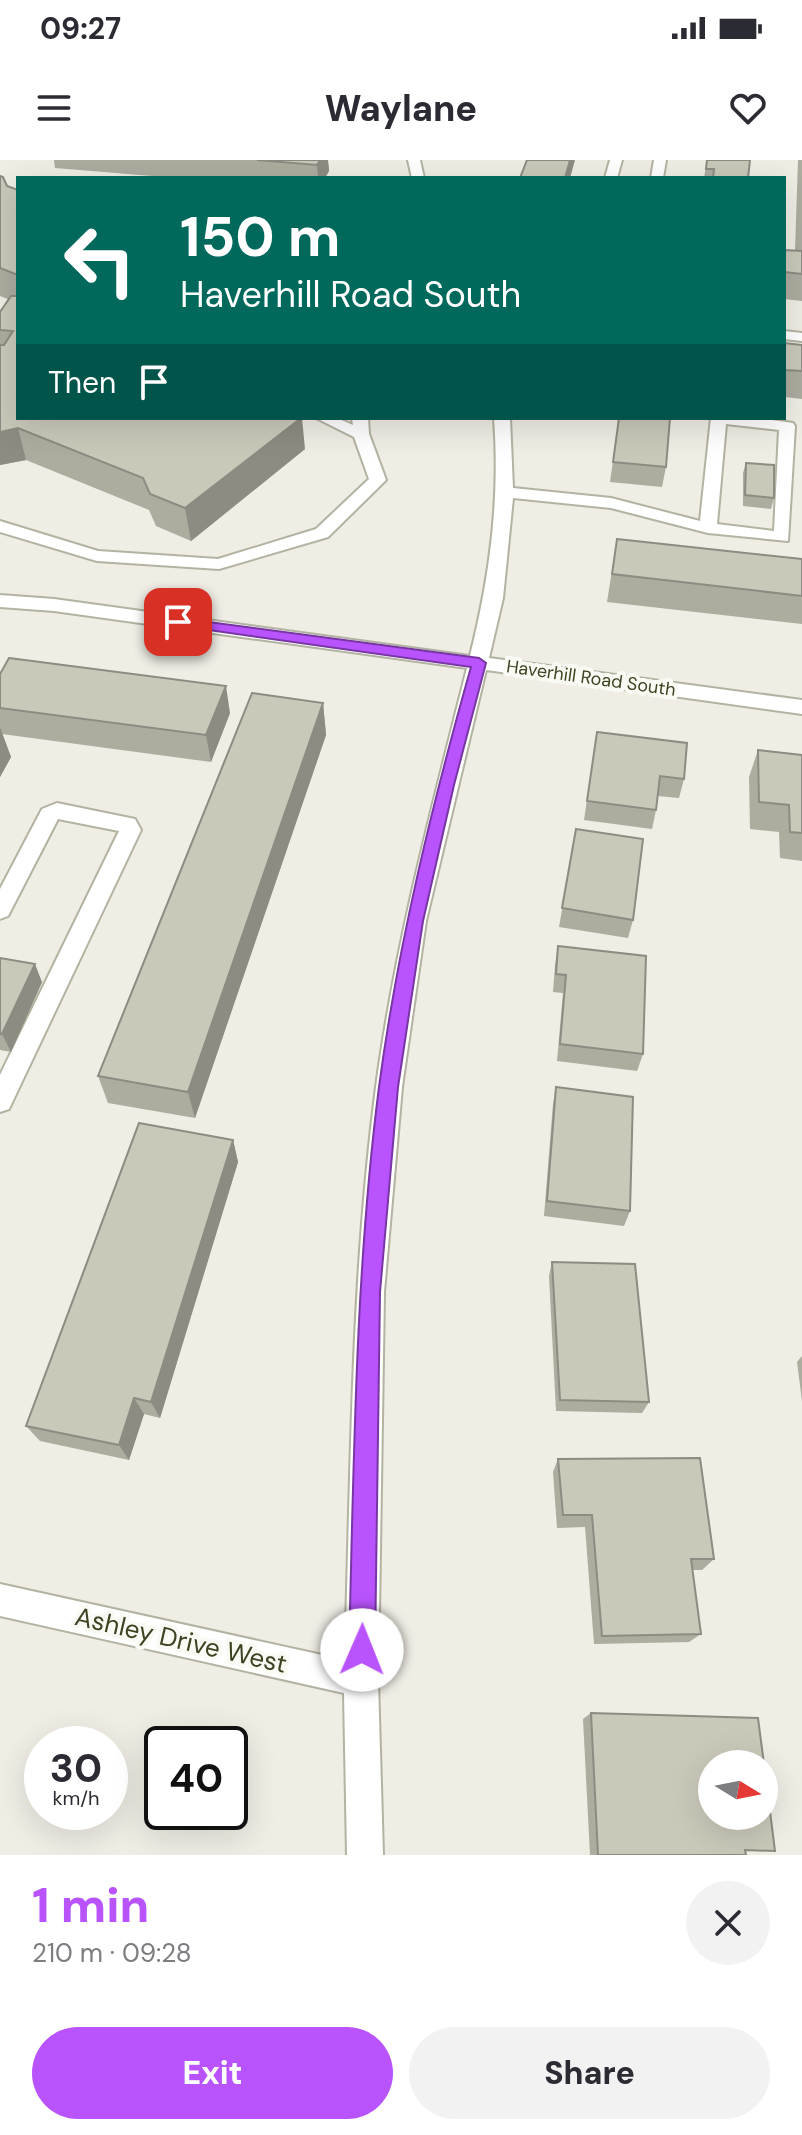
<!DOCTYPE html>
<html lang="en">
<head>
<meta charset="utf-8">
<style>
  :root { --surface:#fff; --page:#f2f2f3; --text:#2b2b33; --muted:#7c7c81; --accent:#b853fd }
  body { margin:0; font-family:"DM Sans",sans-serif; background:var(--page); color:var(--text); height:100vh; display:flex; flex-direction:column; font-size:30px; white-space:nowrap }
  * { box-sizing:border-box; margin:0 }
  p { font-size:26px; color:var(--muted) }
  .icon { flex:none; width:44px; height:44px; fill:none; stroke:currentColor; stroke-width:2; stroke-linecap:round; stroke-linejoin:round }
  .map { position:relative; height:1695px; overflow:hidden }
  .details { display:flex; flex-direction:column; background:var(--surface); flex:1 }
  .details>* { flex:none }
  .hud { position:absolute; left:16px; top:16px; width:770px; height:244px; border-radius:0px; box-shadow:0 8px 32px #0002; background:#00695c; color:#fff; overflow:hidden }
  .needle { width:52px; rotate:100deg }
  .buttons { position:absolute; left:698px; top:1590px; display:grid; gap:16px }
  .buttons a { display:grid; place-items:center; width:80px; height:80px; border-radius:50%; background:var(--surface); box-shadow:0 8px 32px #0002; font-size:40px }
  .speed { position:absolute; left:24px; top:1566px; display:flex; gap:16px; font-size:40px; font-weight:700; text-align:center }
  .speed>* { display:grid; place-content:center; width:104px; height:104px; border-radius:50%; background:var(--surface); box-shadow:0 8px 32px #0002; line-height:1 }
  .speed small { font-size:20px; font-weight:400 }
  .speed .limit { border:4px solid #111; border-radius:12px; background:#fff; color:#111 }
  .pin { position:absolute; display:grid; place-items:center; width:68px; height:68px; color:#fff; margin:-34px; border-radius:16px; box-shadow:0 4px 12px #0006 }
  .me { position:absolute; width:88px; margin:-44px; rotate:1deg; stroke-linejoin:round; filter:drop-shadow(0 0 6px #0008) }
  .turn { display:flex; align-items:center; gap:28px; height:168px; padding:0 32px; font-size:36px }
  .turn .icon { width:104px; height:104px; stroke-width:2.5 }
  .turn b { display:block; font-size:56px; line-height:68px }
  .then { display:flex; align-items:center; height:76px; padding:0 32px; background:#0003; gap:16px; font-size:30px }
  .round { display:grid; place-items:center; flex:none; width:84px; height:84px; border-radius:42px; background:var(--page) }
  .headline { display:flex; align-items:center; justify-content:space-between; height:136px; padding:0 32px }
  h1 { font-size:48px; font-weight:800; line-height:60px; color:var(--accent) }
  .button { display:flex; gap:16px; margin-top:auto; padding:16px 32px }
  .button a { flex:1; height:92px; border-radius:48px; background:var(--accent); color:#fff; font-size:32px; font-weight:800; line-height:92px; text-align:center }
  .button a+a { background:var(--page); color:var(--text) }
  .status { display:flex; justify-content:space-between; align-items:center; height:56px; padding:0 40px; background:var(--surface); direction:ltr }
  .status svg { height:22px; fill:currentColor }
  header { display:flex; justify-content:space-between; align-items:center; height:104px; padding:0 32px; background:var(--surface); font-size:36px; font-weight:800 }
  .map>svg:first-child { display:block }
</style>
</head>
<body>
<div class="status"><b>09:27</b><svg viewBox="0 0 49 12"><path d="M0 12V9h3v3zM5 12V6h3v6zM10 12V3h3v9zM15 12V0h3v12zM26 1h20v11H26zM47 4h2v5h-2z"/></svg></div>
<header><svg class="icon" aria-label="menu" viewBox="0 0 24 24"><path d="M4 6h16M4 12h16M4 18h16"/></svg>Waylane<svg class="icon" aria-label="heart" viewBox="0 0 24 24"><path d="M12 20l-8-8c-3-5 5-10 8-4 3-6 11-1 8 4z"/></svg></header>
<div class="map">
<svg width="802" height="1695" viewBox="0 0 802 1695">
  <rect width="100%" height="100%" fill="#efede4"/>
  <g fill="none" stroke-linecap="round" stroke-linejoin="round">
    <g stroke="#b3b3a2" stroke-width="4">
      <g id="minor">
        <path d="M408,0h12l4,18h-12z"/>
        <path d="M610,0h12l-5,18h-12z"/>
        <path d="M654,0h12l-3,18h-12z"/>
        <path d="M784,171l18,2v8l-18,-2z"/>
        <path d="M316,258h21l16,7 -1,-7h16l1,16 17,46 -58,57 -109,32 -122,-8 -97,-29v-11l98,30 120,8 98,-30 53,-50 -15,-42z"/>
        <path d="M494,258h16l3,70 98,10 89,23 11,-103h48l34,5 2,3 -7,115 -80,-8 -97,-25 -98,-10 -10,100 -14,60 313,42v14l-316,-44 -60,251 -24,166 -18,205 -6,388 5,175h-36l-3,-162 -344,-77v-32l345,76c6,-191 6,-383 31,-573 19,-143 56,-280 91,-419l-413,-57 -54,-4v-12l54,4 416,57c20,-80 30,-156 24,-238zM726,264l53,6 -5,101 -57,-7z"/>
        <path d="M57,643l78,16 6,11 -132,279 -9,3v-37l119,-244 -61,-12 -50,97 -8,3v-30l42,-80z"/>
      </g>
    </g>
    <use href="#minor" fill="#fff" fill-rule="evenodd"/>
  </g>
  <g fill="#aeac9f">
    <path d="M54,0h274l1,11 -4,7h-149l-121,-10z"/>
    <path d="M707,0l41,18h-44z"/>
    <path d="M798,0h4v141l-18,-2v-49h11z"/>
    <path d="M0,16l7,10 11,4v228l287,31 -114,92 -35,-15 -7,-16 -123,-50 -26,5v-153l8,-13 -8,-3z"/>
    <path d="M784,183l18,2v54l-18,-2z"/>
    <path d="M619,258l47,49 -4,20 -52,-5z"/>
    <path d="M746,303l28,35 -3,11 -28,-3v-33z"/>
    <path d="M617,379l185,20v65l-195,-22z"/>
    <path d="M0,514l230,39 -19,49 -209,-28 9,23 -11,20z"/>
    <path d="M323,543l3,32 -131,383 -87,-15 -10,-27z"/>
    <path d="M597,572l87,47 -5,19 -21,-2 -2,14 -4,19 -68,-9z"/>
    <path d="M758,590l44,5v106l-22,-3 -1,-26 -29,-3 -1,-52z"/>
    <path d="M576,669l57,91 -5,18 -69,-11z"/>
    <path d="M558,786l85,108 -6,17 -80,-10 6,-68 -10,-1 2,-27z"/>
    <path d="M0,798l42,24 -31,70 -11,-2z"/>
    <path d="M556,927l74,124 -6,15 -80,-10 9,-112z"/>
    <path d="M233,980l5,22 -78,256 -16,-4 -15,46 -89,-19 -14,-15z"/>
    <path d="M552,1102l97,140 -7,11 -86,-2 -7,-135z"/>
    <path d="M802,1196v45l-5,-39z"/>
    <path d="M558,1299l156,100 -12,11h-10l9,64 -12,8 -95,2 -9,-117 -28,1 -4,-56z"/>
    <path d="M591,1553l154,137 1,5h-156l-7,-136z"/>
  </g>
  <g fill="#8d8c82">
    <path d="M320,0h8l1,11 -4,7h-7l-1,-13z"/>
    <path d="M570,0h5l-5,18h-5z"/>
    <path d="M301,258h1l3,31 -114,92 -6,-33z"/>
    <path d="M18,268l8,32 -26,5v-33z"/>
    <path d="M226,526l4,27 -19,49 -5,-27z"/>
    <path d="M323,543l3,32 -131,383 -7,-26z"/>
    <path d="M0,567l11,30 -11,20z"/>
    <path d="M35,804l7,18 -31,70 -9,-18z"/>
    <path d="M233,980l5,22 -78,256 -9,-16z"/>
    <path d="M134,1238l10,16 -15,46 -10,-15z"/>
  </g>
  <g fill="#cac8b9" stroke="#8d8c82" stroke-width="2">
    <path d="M257,0h63l-3,5z"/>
    <path d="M527,0h43l-5,18h-45z"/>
    <path d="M707,0h43l-2,18h-44v-1l9,1 1,-9h-8z"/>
    <path d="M0,16l3,1 4,9 11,4v85l-18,-7z"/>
    <path d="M784,90l18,1v23l-18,-2z"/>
    <path d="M11,136h7v122h283l-116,90 -35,-14 -7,-16 -125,-50 -18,4v-87h4l9,-14 -13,-1v-18z"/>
    <path d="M784,183l18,2v26l-18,-1z"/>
    <path d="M619,258h51l-4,49 -53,-5z"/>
    <path d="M746,303l28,2v33l-29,-3z"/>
    <path d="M617,379l185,20v37l-190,-22z"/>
    <path d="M9,498l217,28 -20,49 -206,-27v-34z"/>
    <path d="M252,533l71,10 -135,389 -90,-16z"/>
    <path d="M597,572l90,11 -3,36 -24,-3 -4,34 -69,-9z"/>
    <path d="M758,590l44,5v78l-12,-1 -1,-27 -30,-3z"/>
    <path d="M576,669l67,10 -10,81 -71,-12z"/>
    <path d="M558,786l88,10 -3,98 -83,-10 6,-69 -10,-1z"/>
    <path d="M0,798l35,6 -33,70h-2z"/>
    <path d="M556,927l77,10 -3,114 -83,-10z"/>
    <path d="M139,963l94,17 -82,262 -17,-4 -15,47 -93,-19z"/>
    <path d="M552,1102l83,2 14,138 -89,-2z"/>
    <path d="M700,1298l14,101h-23l10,75 -99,2 -10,-121h-29l-5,-56z"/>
    <path d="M591,1553l167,5 6,46h-52v52h52v-52l11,87 -30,-1 1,5h-148z"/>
  </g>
  <path fill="#b853fd" stroke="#7836a4" stroke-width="2" d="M178,458l301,40 7,5 -32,122 -31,136 -25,166 -18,205 -5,358 -4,9 -9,3 -9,-3 -4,-9c5,-188 6,-376 30,-563 19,-143 53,-282 92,-420l-298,-42v-6z"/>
  <g text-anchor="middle" stroke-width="8" stroke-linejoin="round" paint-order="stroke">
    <g font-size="18" fill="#3f4221" stroke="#fafaf5">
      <text transform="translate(591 518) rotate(8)" y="6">Haverhill Road South</text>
    </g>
    <g font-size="26" fill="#3f4221" stroke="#fafaf5">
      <text transform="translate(181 1480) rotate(13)" y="9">Ashley Drive West</text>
    </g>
  </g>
</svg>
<div class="buttons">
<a><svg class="needle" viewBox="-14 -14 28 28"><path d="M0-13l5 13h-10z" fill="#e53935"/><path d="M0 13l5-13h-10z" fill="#7c7c81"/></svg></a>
</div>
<div class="speed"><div>30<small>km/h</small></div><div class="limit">40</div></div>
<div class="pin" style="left:178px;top:462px;background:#d93025"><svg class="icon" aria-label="arrive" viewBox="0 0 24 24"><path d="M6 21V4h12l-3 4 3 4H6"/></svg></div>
<svg class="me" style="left:362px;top:1490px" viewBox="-20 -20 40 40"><circle r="19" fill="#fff"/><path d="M0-13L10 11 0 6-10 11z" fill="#b853fd"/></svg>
<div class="hud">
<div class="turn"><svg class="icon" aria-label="left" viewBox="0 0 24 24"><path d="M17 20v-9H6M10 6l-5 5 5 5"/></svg><div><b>150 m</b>Haverhill Road South</div></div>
<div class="then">Then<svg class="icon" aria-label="arrive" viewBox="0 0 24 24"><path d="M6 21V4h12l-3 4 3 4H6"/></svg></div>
</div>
</div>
<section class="details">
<div class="headline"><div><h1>1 min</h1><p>210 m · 09:28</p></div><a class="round"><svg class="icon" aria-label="close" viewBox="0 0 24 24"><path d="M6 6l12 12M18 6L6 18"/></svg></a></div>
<div class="button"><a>Exit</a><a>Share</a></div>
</section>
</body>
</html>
